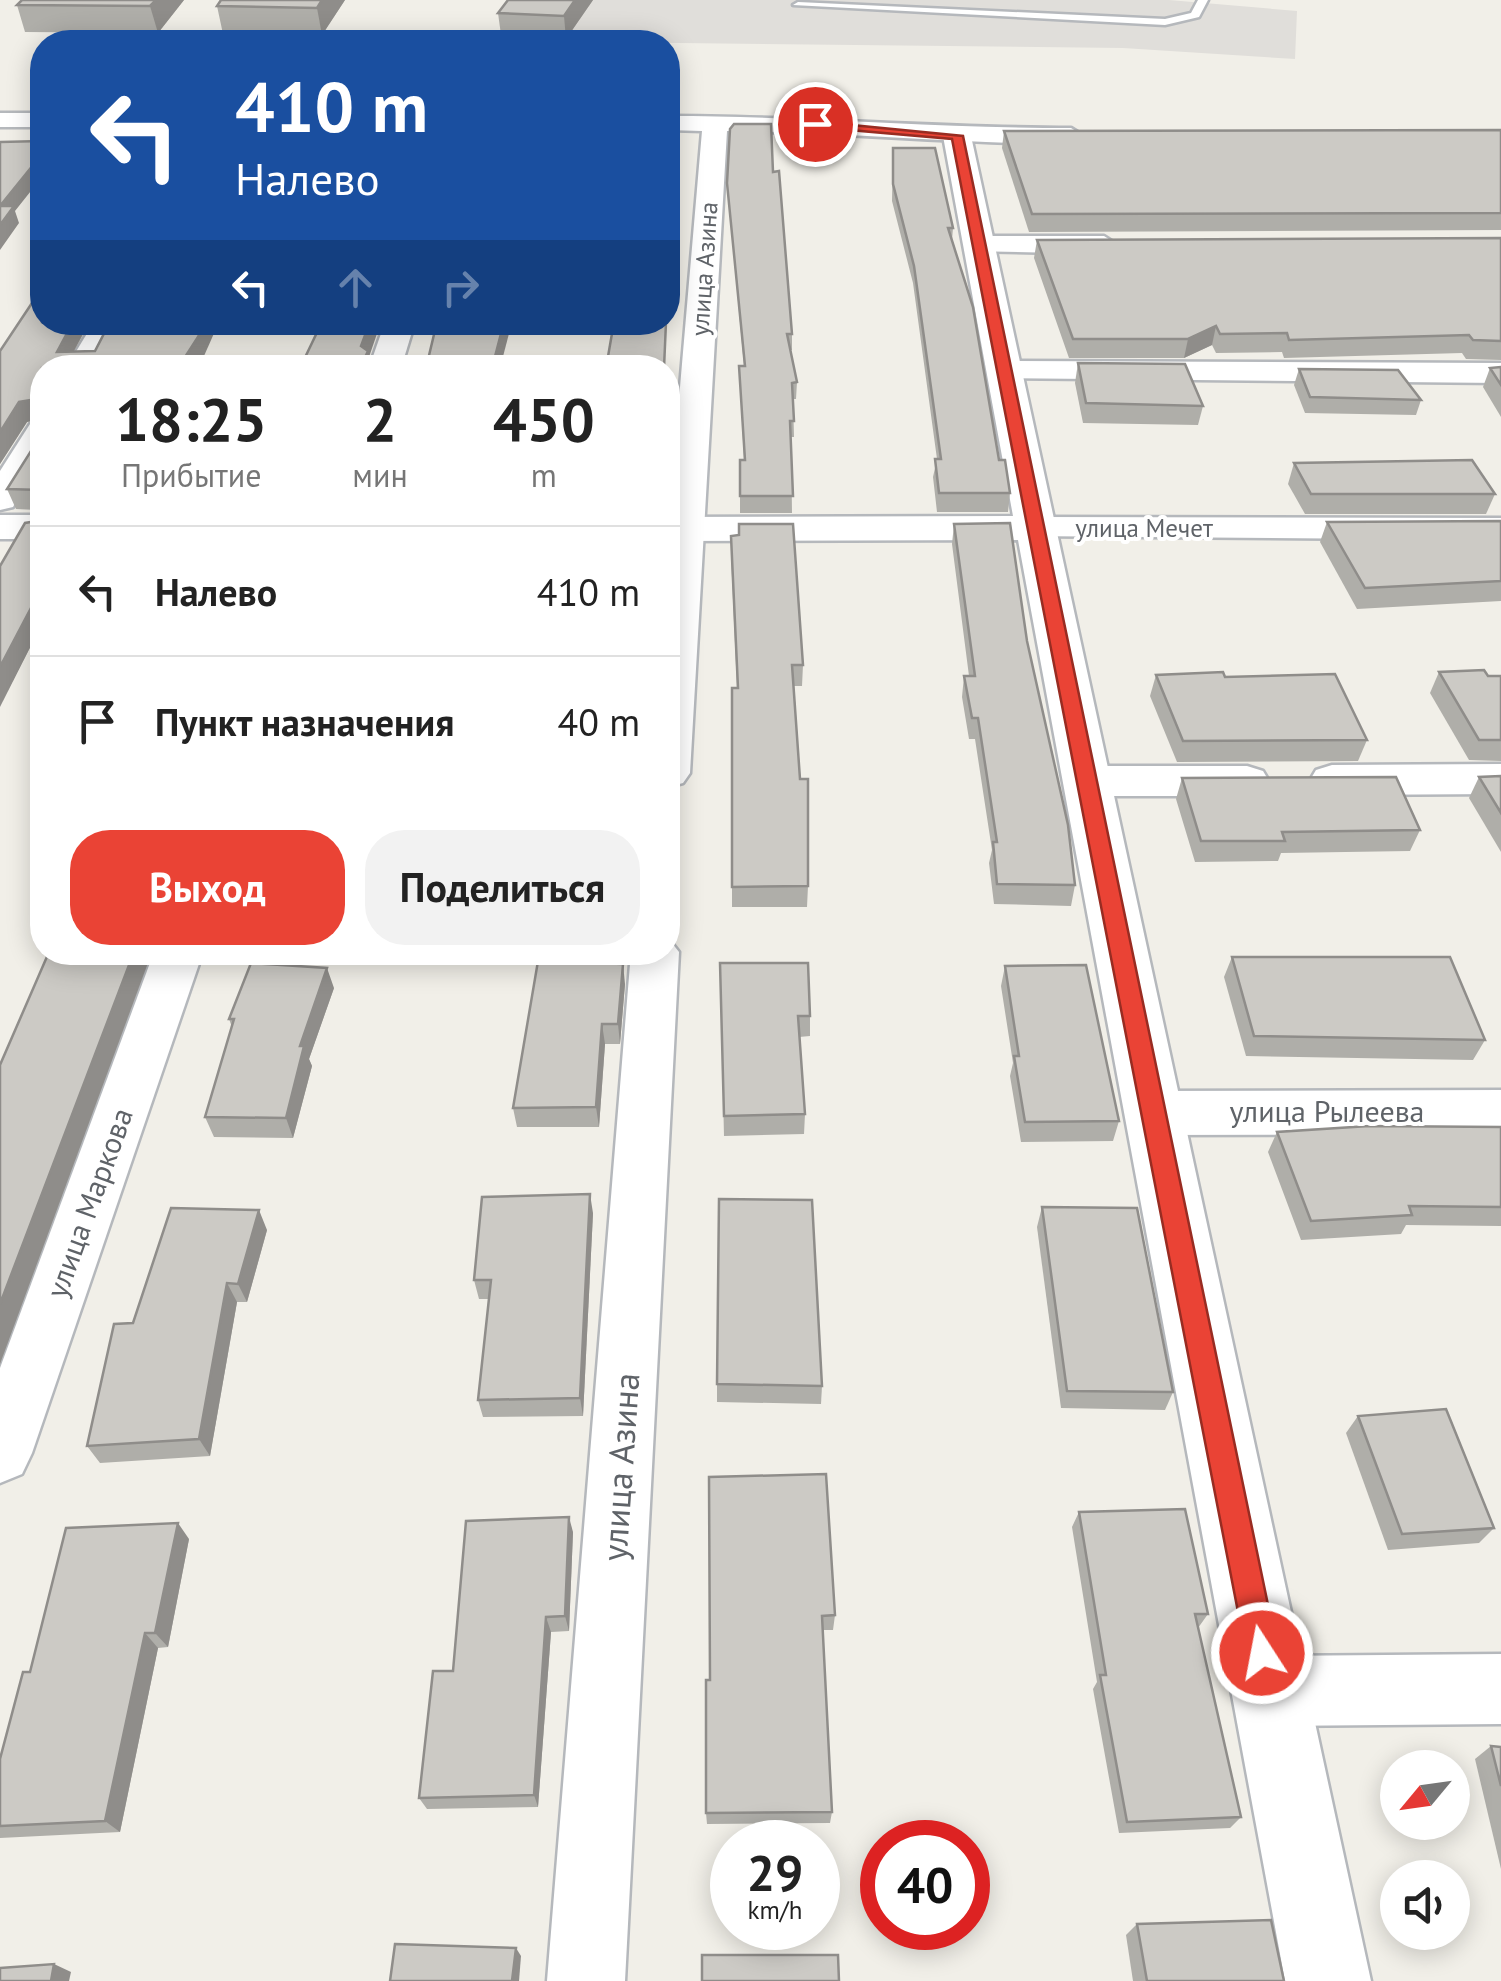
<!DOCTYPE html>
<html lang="ru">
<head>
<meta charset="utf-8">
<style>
  :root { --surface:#fff; --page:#f2f2f2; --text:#222; --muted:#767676; --line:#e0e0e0; --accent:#ea4335 }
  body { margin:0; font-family:"PT Sans",sans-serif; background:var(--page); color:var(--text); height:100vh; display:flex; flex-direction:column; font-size:38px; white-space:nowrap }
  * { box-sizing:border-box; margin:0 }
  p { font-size:32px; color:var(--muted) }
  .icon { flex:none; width:55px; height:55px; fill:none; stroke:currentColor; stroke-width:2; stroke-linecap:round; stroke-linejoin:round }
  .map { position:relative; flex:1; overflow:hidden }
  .side { position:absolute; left:30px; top:355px; width:650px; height:610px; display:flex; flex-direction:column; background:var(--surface); border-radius:40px; box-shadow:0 5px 25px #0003 }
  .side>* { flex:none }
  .top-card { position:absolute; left:30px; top:30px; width:650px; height:305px; border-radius:40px; box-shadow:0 5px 25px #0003; background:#1a4fa0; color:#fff; overflow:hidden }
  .needle { width:65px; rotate:241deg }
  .fabs { position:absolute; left:1380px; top:1750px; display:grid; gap:20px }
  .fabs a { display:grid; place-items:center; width:90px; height:90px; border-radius:50%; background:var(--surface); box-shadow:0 5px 25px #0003; font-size:50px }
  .speed { position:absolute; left:710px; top:1820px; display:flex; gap:20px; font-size:50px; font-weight:700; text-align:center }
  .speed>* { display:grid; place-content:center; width:130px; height:130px; border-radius:50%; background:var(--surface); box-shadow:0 5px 25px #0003; line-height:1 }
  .speed small { font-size:25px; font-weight:400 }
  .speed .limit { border:15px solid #d22; background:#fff; color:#111 }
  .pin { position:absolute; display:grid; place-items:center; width:85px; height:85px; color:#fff; margin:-42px; border:5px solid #fff; border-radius:50%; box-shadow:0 2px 10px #0007 }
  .me { position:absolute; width:110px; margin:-55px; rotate:349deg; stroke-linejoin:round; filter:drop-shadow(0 0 8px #0008) }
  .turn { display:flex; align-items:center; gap:35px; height:210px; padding:0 40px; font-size:45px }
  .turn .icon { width:130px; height:130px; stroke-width:2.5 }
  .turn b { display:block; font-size:70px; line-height:85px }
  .lanes { display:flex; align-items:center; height:95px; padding:0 40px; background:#0003; justify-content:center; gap:50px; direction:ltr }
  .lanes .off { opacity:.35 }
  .eta { display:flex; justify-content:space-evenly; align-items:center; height:170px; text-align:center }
  .eta b { font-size:60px; font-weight:800; line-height:70px }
  .primary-button { display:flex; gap:20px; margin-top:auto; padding:20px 40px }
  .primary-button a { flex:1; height:115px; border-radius:40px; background:var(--accent); color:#fff; font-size:40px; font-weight:800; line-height:115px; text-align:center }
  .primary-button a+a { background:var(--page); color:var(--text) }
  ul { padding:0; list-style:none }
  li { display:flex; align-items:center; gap:30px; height:130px; padding:0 40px; border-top:2px solid var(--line) }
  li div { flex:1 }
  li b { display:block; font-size:38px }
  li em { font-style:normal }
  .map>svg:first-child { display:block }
</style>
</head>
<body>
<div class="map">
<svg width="1501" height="1981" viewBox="0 0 1501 1981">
  <rect width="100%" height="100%" fill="#f1efe8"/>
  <path fill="#e0deda" d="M539,0h630l128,11 -2,48 -172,-11 -616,-7z"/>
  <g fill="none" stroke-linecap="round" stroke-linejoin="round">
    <g stroke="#b5b8bc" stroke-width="5">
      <path id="service" d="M1198,0h10l-9,17 -34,8 -372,-20 5,-3 367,17 26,-6z"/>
    </g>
    <g stroke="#b5b8bc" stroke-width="5">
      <g id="minor">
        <rect x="0" y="113" width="42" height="14"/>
        <path d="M668,116c135,0 268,12 403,12l13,8 -13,8c-115,0 -229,-12 -344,-13l-37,642 -7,10 -15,4v-260l34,-396 -34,-1z"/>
        <path d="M979,236h125l14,9 -14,9 -135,-3 -4,-6 4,-6z"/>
        <path d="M94,322h31l-27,46h-32z"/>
        <path d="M385,322h30l-14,46h-32z"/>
        <path d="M1005,361l496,2v20l-507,-5 -5,-7z"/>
        <path d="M42,421v37l-29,49 -13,3v-39l30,-47z"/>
        <path d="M1036,517l465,1v22l-478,-4 -5,-8 5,-8z"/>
        <path d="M1501,764v30l-169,1 -16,-5 -6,-10 6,-10 16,-5z"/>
        <path d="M1087,766h160l16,5 6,10 -6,10 -16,5h-160l-16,-5 -6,-10 6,-10z"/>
        <path d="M668,938l11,14 -54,1029h-78l84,-1029h37z"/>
        <path d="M154,952h49l-171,501 -10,21 -22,9v-115z"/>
        <path d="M1501,1090v44l-348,1 -19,-7 -8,-15 8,-15 19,-7z"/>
        <path d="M1501,1654v70l-231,2 -25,-10 -10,-25 10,-25 25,-10z"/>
      </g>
    </g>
    <g stroke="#b5b8bc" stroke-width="5">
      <g id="tertiary">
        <path d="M957,128l14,8 400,1845h-86l-267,-1441 -350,1v-24l345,-1 -70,-380z"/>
        <rect x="0" y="515" width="42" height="24"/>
      </g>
    </g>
    <use href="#service" fill="#fff" fill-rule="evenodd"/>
    <use href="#minor" fill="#fff" fill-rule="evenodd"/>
    <use href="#tertiary" fill="#fff" fill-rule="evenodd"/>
  </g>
  <g fill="#afaea9">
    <path d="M22,0h162l-26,33 -133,-1 -8,-27z"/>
    <path d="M345,0l-23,35 -99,-1 -6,-28z"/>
    <path d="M508,0h85l-27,39 -65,-4 -3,-22z"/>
    <path d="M1501,130v100l-472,2 -27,-84 2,-17z"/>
    <path d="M893,148l60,80 -1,12 47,220 11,33 -2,19h-71l-4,-35 4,-18 -24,-176 -21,-82z"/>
    <path d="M773,172l19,162v16h-2l7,32 -1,17h-3l1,38h-3l1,76h-52v-53h4l-5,-94h5l-17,-183z"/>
    <path d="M1501,238v122l-35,-1 -4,-6 -178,5 -2,-6 -66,1 -4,-8 -28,13h-115l-35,-100 3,-18z"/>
    <path d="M42,322h48l-16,29 130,5 -162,12v256l-32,62 27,-176 -21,-1 -9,-20 31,-49 -1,-20 -10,2 -27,42v-113z"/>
    <path d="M1078,363l125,43 -5,19 -115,-2 -8,-40z"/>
    <path d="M1501,367v50l-18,-30 7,-19z"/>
    <path d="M1299,369l122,31 -5,15 -111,-2 -11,-28z"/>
    <path d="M1294,463l201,31 -9,20h-181l-17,-30z"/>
    <path d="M1501,521v80l-144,8 -37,-67 7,-20z"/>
    <path d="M954,524l73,117 48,244 -4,21 -77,-2 -5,-41 3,-13 -17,-111h-6l-7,-42 2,-21h5l-17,-132z"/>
    <path d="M731,556l72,109 -1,21h-8l14,200 -1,21h-75v-219h5z"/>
    <path d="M1439,672l62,4v85l-32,-1 -39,-67z"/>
    <path d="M1156,675l69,2 142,63 -9,21 -181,1 -27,-66z"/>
    <path d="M1501,776v76l-32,-54 10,-21z"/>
    <path d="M1182,778l238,52 -10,21 -129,2 -3,8 -83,1 -19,-63z"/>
    <path d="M1232,957l253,83 -12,20 -227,-4 -22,-79z"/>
    <path d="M720,963l90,53v20l-11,1 6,77 -1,20 -80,2z"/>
    <path d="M1005,966l114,155 -6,20 -92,1 -11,-66 3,-13 -12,-77z"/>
    <path d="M625,984l-5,60h-15l-6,83h-82l-4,-19z"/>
    <path d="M334,988l-25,71 3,7 -19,72 -79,-1 -9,-20 27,-90 -3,-8z"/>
    <path d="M1501,1127v99l-95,-1 -5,9 -100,6 -33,-88 9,-20z"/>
    <path d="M1042,1207l131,185 -8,18 -104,-2 -24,-181z"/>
    <path d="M593,1213l-10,203 -100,1 -5,-17 11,-101h-10l-5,-19z"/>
    <path d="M267,1230l-20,72h-10l-27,154 -110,7 -13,-17 46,-123z"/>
    <path d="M717,1384l105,2 -1,18 -104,-2z"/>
    <path d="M1358,1416l136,112 -15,15 -91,7 -42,-117z"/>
    <path d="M709,1477l126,138 -2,15h-11l10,182 -2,11 -123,1 -1,-11 4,-133z"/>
    <path d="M1079,1512l129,102 -10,14 43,189 -11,11 -111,5 -26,-144 4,-7 -25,-155z"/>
    <path d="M573,1532l-4,99 -18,1 -13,175 -111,2 -8,-11 34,-127z"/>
    <path d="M189,1539l-21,108 -10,1 -38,184 -120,6v-12l30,-154z"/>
    <path d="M1491,1746l10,1v122l-26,-110z"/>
    <path d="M1137,1924l147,57h-151l-7,-46z"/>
  </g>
  <g fill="#8f8d8a">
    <path d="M156,0h28l-26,33 -8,-27z"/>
    <path d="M322,0h23l-23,35 -5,-27z"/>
    <path d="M575,0h18l-27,39 -2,-23z"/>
    <path d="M42,154v23l-27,34 4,12 -19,27v-44z"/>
    <path d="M73,322h16l-24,46 -8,-16z"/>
    <path d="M205,322h14l-15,34 -8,12h-18z"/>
    <path d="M370,322h11l-12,35 2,11h-11l1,-22z"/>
    <path d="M504,322h8l-12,46h-8z"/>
    <path d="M1216,326l-4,19 -28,13 4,-19z"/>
    <path d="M37,399l5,19 -15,4 -27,42v-32l19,-30z"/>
    <path d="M42,587v37l-42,83v-40z"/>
    <path d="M134,952h18l-152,412v-60z"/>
    <path d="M623,964l2,20 -5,60 -2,-20z"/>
    <path d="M327,968l7,20 -25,71 3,7 -19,72 -7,-20 14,-72z"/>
    <path d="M602,1024l3,20 -6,83 -3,-20z"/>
    <path d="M590,1194l3,19 -10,203 -3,-18z"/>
    <path d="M259,1210l8,20 -20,72 -9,-18z"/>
    <path d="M227,1283l10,19 -27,154 -11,-17z"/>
    <path d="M569,1517l4,15 -4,99 -4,-15z"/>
    <path d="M178,1523l11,16 -21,108 -13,-14z"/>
    <path d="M546,1617l5,15 -13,175 -4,-12z"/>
    <path d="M145,1633l13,15 -38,184 -15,-11z"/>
    <path d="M516,1948l5,8 -2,25h-7z"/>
    <path d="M54,1964l17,8 -2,9h-18z"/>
  </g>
  <g fill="#cccac5" stroke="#8f8d8a" stroke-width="2.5">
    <path d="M22,0h134l-6,6 -133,-1z"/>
    <path d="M221,0h101l-5,8 -100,-2z"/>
    <path d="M508,0h67l-11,16 -66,-3z"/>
    <path d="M734,124h37l2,48 6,-1 13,163h-5l10,48 -5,1 2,38h-4l3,75h-53v-36h5l-6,-94h6l-18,-183 3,-54z"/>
    <path d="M1501,130v83l-469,1 -28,-83z"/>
    <path d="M42,141v13l-42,52v-64z"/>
    <path d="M893,148h42l18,80h-5l25,79 26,153h6l5,33h-71l-4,-34h6l-27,-193 -21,-82z"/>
    <path d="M0,206h14l-14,19z"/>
    <path d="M1501,238v103l-28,-1 -4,-5 -180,5 -2,-7 -67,1 -4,-8 -28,13h-115l-36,-99z"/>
    <path d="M42,288v34h31l-16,30 38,-1 15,-29h95l-7,15 -20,31h-136v122l-35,-1 31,-49 -1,-41 -18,3 -19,30v-81z"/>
    <path d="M322,322h48l-9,24 7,5 -8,17h-60z"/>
    <path d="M437,322h67l-12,46h-66z"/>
    <path d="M614,322h52l-2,46h-58z"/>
    <path d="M1078,363l107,1 18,42 -117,-3z"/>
    <path d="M1501,367v18l-11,-17z"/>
    <path d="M1299,369l99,1 23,30 -111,-3z"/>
    <path d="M1472,460l23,34h-184l-17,-31z"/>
    <path d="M42,493v94l-42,80v-101l25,-43 12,-2 1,-20z"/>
    <path d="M1501,521v60l-136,7 -38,-66z"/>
    <path d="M1010,523l17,118 41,184 7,60 -78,-1 -4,-42h4l-19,-124h-6l-8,-42h11l-21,-152z"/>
    <path d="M739,524h54l10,141h-11l8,114h8v107l-76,1v-199h6l-7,-152 8,-1z"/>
    <path d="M1484,670l4,6h13v64h-22l-40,-68z"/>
    <path d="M1223,672l2,5 110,-3 32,66 -184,1 -27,-66z"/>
    <path d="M1501,776v37l-22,-36z"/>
    <path d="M1396,777l24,53 -138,2 3,9h-84l-19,-63z"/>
    <path d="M49,952h85l-134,352v-239z"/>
    <path d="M1232,957h218l35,83 -231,-4z"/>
    <path d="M538,961l85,3 -5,60h-16l-6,83 -83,1z"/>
    <path d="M251,963l76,5 -27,78h4l-18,72 -81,-1 29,-98h-5z"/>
    <path d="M720,963h88l2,53h-12l7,98 -81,2z"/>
    <path d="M1086,965l33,156 -94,1 -11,-66h5l-14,-90z"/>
    <path d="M1369,1126l132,1v80l-92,-1 3,9 -101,6 -34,-89z"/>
    <path d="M590,1194l-10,204 -102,2 13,-120h-17l8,-83z"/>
    <path d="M719,1199l93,1 10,186 -105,-2z"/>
    <path d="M1042,1207l95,1 36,184 -106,-1z"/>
    <path d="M171,1208l88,2 -21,74 -11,-1 -28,156 -112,7 27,-122 19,-1z"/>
    <path d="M1446,1409l48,119 -92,6 -44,-118z"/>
    <path d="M826,1474l9,141 -13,1 10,196 -126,1v-133h4l-1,-203z"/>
    <path d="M1185,1509l23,105h-13l46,203 -114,5 -27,-147h6l-27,-163z"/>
    <path d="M569,1517l-4,99 -19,1 -12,178 -115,3 14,-127h20l13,-150z"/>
    <path d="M178,1523l-23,110h-10l-40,188 -105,5v-67l23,-87h7l36,-144z"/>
    <path d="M1491,1746l10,1v39z"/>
    <path d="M1271,1920l13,61h-137l-10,-57z"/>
    <path d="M395,1944l121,4 -4,33h-122z"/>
    <path d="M702,1955h136l1,26h-137z"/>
    <path d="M54,1964l-3,17h-51v-13z"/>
  </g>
  <path fill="#ea4335" stroke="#982c22" stroke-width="2.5" d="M811,121l152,15 315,1517 -5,11 -11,4 -11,-4 -5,-11 -294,-1514 -137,-12z"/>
  <g text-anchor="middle" stroke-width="8" stroke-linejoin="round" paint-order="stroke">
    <g font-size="25" fill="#5f6368" stroke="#fff">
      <text transform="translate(704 269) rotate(-86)" y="9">улица Азина</text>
      <text x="1144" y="537">улица Мечет</text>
    </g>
    <g font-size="30" fill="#5f6368" stroke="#fff">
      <text x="1327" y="1122">улица Рылеева</text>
      <text transform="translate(90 1203) rotate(-70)" y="10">улица Маркова</text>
    </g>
    <g font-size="35" fill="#5f6368" stroke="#fff">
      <text transform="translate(621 1467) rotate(-86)" y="12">улица Азина</text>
    </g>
  </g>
</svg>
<div class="fabs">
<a><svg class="needle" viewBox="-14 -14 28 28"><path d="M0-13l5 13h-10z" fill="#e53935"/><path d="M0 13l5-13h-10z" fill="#767676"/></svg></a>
<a><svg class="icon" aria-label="sound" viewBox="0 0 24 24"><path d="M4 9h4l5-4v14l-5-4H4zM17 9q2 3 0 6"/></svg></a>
</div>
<div class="speed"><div>29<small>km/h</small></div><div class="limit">40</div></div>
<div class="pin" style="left:815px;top:124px;background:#d93025"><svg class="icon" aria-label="arrive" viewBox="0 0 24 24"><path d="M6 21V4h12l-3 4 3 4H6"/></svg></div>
<svg class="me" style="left:1262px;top:1653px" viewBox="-20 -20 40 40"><circle r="17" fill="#ea4335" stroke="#fff" stroke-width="3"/><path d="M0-11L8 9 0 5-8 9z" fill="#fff"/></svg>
<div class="top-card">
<div class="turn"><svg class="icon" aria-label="left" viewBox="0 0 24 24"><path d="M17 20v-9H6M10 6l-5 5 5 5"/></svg><div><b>410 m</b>Налево</div></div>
<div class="lanes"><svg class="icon" aria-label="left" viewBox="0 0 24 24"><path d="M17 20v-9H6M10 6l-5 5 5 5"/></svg><svg class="icon off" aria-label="ahead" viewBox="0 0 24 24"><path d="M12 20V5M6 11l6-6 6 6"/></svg><svg class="icon off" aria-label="right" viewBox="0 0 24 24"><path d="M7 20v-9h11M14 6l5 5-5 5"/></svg></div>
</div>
<section class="side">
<div class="eta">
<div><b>18:25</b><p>Прибытие</p></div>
<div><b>2</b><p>мин</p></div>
<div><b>450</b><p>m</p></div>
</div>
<ul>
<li><svg class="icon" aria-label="left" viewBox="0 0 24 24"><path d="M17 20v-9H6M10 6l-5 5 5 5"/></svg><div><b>Налево</b></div><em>410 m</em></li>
<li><svg class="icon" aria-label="arrive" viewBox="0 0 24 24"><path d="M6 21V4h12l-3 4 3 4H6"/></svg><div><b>Пункт назначения</b></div><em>40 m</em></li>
</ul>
<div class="primary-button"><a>Выход</a><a>Поделиться</a></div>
</section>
</div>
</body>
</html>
